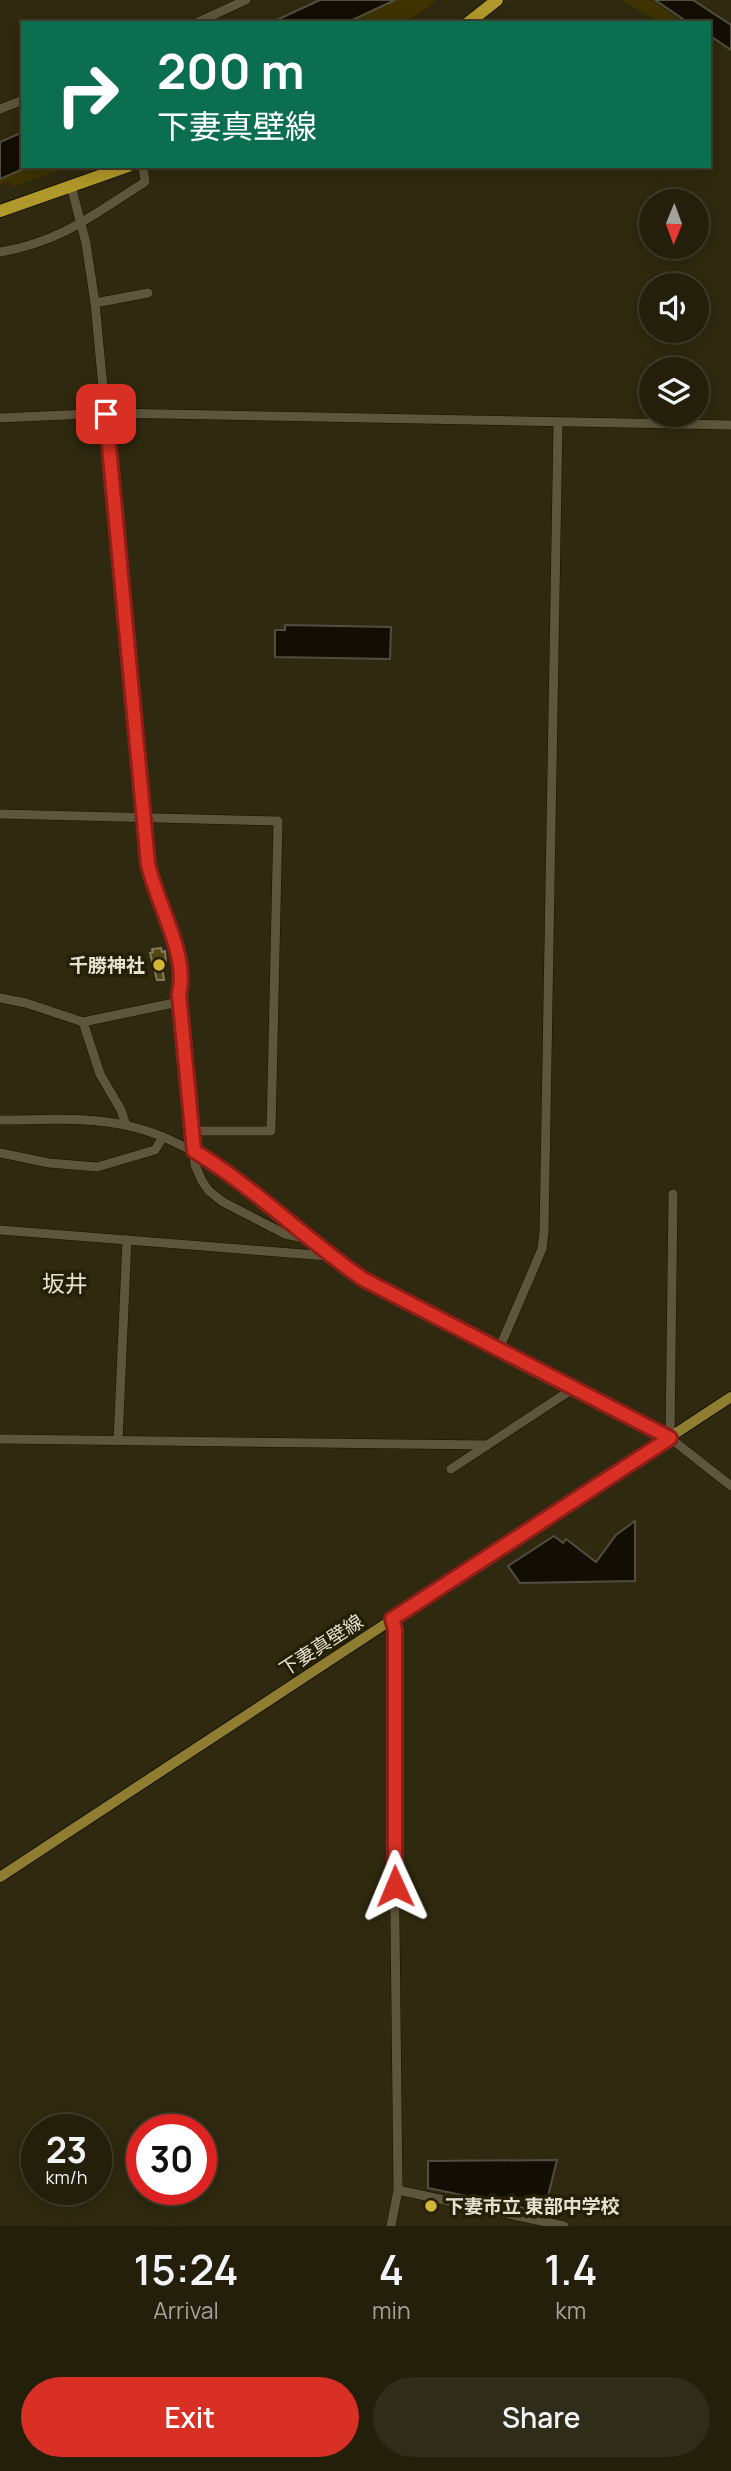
<!DOCTYPE html>
<html lang="en">
<head>
<meta charset="utf-8">
<style>
  :root { --surface:#231f0b; --page:#2f2c19; --text:#f1f3f6; --muted:#a3a29d; --line:#403d2c; --accent:#d93025 }
  body { margin:0; font-family:Manrope,"Noto Sans JP",sans-serif; background:var(--page); color:var(--text); height:100vh; display:flex; flex-direction:column; font-size:26px; white-space:nowrap }
  * { box-sizing:border-box; margin:0 }
  p { font-size:23px; color:var(--muted) }
  .icon { flex:none; width:38px; height:38px; fill:none; stroke:currentColor; stroke-width:2; stroke-linecap:round; stroke-linejoin:round }
  .map { position:relative; height:2226px; overflow:hidden }
  .side { display:flex; flex-direction:column; background:var(--surface); flex:1 }
  .side>* { flex:none }
  .guide { position:absolute; left:21px; top:21px; width:690px; height:147px; border-radius:0px; box-shadow:0 4px 18px #0003,0 0 0 2px var(--line); background:#0b6e4f; color:#fff; overflow:hidden }
  .needle { width:46px; rotate:181deg }
  .fabs { position:absolute; left:639px; top:189px; display:grid; gap:14px }
  .fabs a { display:grid; place-items:center; width:70px; height:70px; border-radius:50%; background:var(--surface); box-shadow:0 4px 18px #0003,0 0 0 2px var(--line); font-size:35px }
  .speed { position:absolute; left:21px; top:2114px; display:flex; gap:14px; font-size:35px; font-weight:700; text-align:center }
  .speed>* { display:grid; place-content:center; width:91px; height:91px; border-radius:50%; background:var(--surface); box-shadow:0 4px 18px #0003,0 0 0 2px var(--line); line-height:1 }
  .speed small { font-size:18px; font-weight:400 }
  .speed .limit { border:10px solid #d22; background:#fff; color:#111 }
  .pin { position:absolute; display:grid; place-items:center; width:60px; height:60px; color:#fff; margin:-30px; border-radius:14px; box-shadow:0 4px 10px #0006 }
  .me { position:absolute; width:77px; margin:-38px; rotate:359deg; stroke-linejoin:round; filter:drop-shadow(0 0 5px #0008) }
  .turn { display:flex; align-items:center; gap:24px; height:147px; padding:0 21px; font-size:32px }
  .turn .icon { width:91px; height:91px; stroke-width:2.5 }
  .turn b { display:block; font-size:49px; line-height:60px }
  .eta { display:flex; justify-content:space-evenly; align-items:center; height:119px; text-align:center }
  .eta b { font-size:42px; font-weight:600; line-height:49px }
  .primary-button { display:flex; gap:14px; margin-top:auto; padding:14px 21px }
  .primary-button a { flex:1; height:80px; border-radius:42px; background:var(--accent); color:#fff; font-size:28px; font-weight:600; line-height:80px; text-align:center }
  .primary-button a+a { background:var(--page); color:var(--text) }
  .map>svg:first-child { display:block }
</style>
</head>
<body>
<div class="map">
<svg width="731" height="2226" viewBox="0 0 731 2226">
  <rect width="100%" height="100%" fill="#2f290f"/>
  <g fill="#3e3301">
    <path d="M391,0h45c-33,31 -53,23 -95,23z"/>
    <path d="M621,0h30l35,23h-25z"/>
    <path d="M23,166h50l-61,21 -3,-6 -9,3v-8z"/>
  </g>
  <g fill="#120e03" stroke="#514d41" stroke-width="2">
    <path d="M320,0h75l-49,23h-76z"/>
    <path d="M655,0h38l38,25v25l-22,-15v-12h-20z"/>
    <path d="M23,132v34h7l-30,13v-37z"/>
    <path d="M285,625l106,2 -1,32 -115,-2v-27h10z"/>
    <path d="M635,1521v60l-115,2 -12,-17 46,-30 9,7 3,-4 30,23 20,-27z"/>
    <path d="M557,2160l-13,52 -116,-24v-27z"/>
  </g>
  <path fill="#544812" stroke="#827b5f" stroke-width="2" d="M161,948l1,4 3,-1 1,13 -4,3 2,13h-7l-7,-27 3,-1 -1,-3z"/>
  <g fill="none" stroke-linecap="round" stroke-linejoin="round">
    <g stroke="#171100" stroke-width="10">
      <g id="minor">
        <path d="M196,23l50,-23"/>
        <path d="M0,109l23,-9"/>
        <path d="M71,186l15,57 9,60 53,561c8,38 41,92 31,130l16,171 7,16 7,10 14,11 62,32 23,5"/>
        <path d="M0,252c61,-10 94,-38 145,-70l-2,-16"/>
        <path d="M95,303l53,-10"/>
        <path d="M0,418l109,-5 622,12"/>
        <path d="M0,814l278,7 -7,310h-78"/>
        <path d="M0,998l26,5 57,19 96,-20"/>
        <path d="M83,1022l17,52 21,36 5,15"/>
        <path d="M0,1120c44,0 90,-4 133,7 86,21 157,103 230,152l307,159 61,48"/>
        <path d="M0,1153l49,10 48,4 58,-17 8,-13"/>
        <path d="M0,1230l328,26"/>
        <path d="M499,1349l43,-100 2,-17 14,-809"/>
        <path d="M670,1438l3,-244"/>
        <path d="M0,1439l487,6"/>
        <path d="M118,1441l9,-201"/>
        <path d="M451,1469l123,-81"/>
        <path d="M392,1619l3,10 -2,118 5,443"/>
        <path d="M391,2226l7,-36 166,36"/>
      </g>
    </g>
    <g stroke="#171100" stroke-width="12">
      <path id="major" d="M0,1877l731,-480"/>
    </g>
    <g stroke="#171100" stroke-width="14">
      <g id="highway">
        <path d="M468,23l29,-23"/>
        <path d="M0,211l128,-45"/>
      </g>
    </g>
    <use href="#minor" stroke="#5d563c" stroke-width="9"/>
    <use href="#major" stroke="#8f7e31" stroke-width="10"/>
    <use href="#highway" stroke="#b1982a" stroke-width="12"/>
  </g>
  <g fill="none" stroke-linecap="round" stroke-linejoin="round">
    <g stroke="#8d1f18" stroke-width="18">
      <path id="route" d="M106,414l42,450c8,38 41,92 31,130l15,157c60,36 111,88 169,128l307,159 -278,181 3,10v257"/>
    </g>
    <use href="#route" stroke="#d93025" stroke-width="12"/>
  </g>
  <g fill="#d3b635" stroke="#251f06" stroke-width="2.5">
    <circle cx="159" cy="965" r="7"/>
    <circle cx="431" cy="2206" r="7"/>
  </g>
  <g text-anchor="middle" stroke-width="7" stroke-linejoin="round" paint-order="stroke">
    <g font-size="19" font-weight="bold" fill="#e5e1d2" stroke="#251f06" text-anchor="end">
      <text x="145" y="972">千勝神社</text>
      <text x="445" y="2213" text-anchor="start">下妻市立 東部中学校</text>
    </g>
    <g font-size="19" fill="#e5e1d2" stroke="#251f06">
      <text transform="translate(321 1645) rotate(-33)" y="7">下妻真壁線</text>
    </g>
    <g font-size="23" fill="#e5e1d2" stroke="#251f06">
      <text x="65" y="1292">坂井</text>
    </g>
  </g>
</svg>
<div class="fabs">
<a><svg class="needle" viewBox="-14 -14 28 28"><path d="M0-13l5 13h-10z" fill="#e53935"/><path d="M0 13l5-13h-10z" fill="#a3a29d"/></svg></a>
<a><svg class="icon" aria-label="sound" viewBox="0 0 24 24"><path d="M4 9h4l5-4v14l-5-4H4zM17 9q2 3 0 6"/></svg></a>
<a><svg class="icon" aria-label="layers" viewBox="0 0 24 24"><path d="M12 4l9 5-9 5-9-5zM3 14l9 5 9-5"/></svg></a>
</div>
<div class="speed"><div>23<small>km/h</small></div><div class="limit">30</div></div>
<div class="pin" style="left:106px;top:414px;background:#d93025"><svg class="icon" aria-label="arrive" viewBox="0 0 24 24"><path d="M6 21V4h12l-3 4 3 4H6"/></svg></div>
<svg class="me" style="left:395px;top:1886px" viewBox="-20 -20 40 40"><path d="M0-17L14 15 0 8-14 15z" fill="#d93025" stroke="#fff" stroke-width="4"/></svg>
<div class="guide">
<div class="turn"><svg class="icon" aria-label="right" viewBox="0 0 24 24"><path d="M7 20v-9h11M14 6l5 5-5 5"/></svg><div><b>200 m</b>下妻真壁線</div></div>
</div>
</div>
<section class="side">
<div class="eta">
<div><b>15:24</b><p>Arrival</p></div>
<div><b>4</b><p>min</p></div>
<div><b>1.4</b><p>km</p></div>
</div>
<div class="primary-button"><a>Exit</a><a>Share</a></div>
</section>
</body>
</html>
